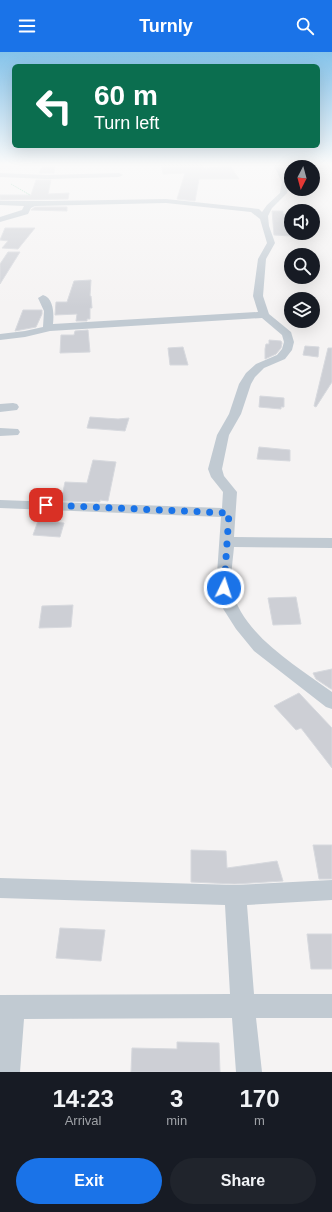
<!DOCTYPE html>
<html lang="en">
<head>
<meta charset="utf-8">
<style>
  :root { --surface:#171b24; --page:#20242c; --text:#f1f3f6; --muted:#9ea1a6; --accent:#1a73e8 }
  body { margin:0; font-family:Arial,sans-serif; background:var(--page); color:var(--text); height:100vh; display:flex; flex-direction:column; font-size:15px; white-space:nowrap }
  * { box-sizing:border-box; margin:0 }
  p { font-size:13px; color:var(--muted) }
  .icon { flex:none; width:22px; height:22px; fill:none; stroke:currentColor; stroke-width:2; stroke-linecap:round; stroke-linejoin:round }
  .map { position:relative; height:1020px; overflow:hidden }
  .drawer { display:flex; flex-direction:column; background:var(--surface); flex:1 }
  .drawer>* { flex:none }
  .top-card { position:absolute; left:12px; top:12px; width:308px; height:84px; border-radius:6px; box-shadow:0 4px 16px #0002; background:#0b6e4f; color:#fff; overflow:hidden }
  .needle { width:26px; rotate:186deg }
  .controls { position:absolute; left:284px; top:108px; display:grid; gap:8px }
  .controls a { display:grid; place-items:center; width:36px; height:36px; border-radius:50%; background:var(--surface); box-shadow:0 4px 16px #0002; font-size:20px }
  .pin { position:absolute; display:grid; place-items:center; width:34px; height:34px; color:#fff; margin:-17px; border-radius:8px; box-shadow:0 2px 6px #0006 }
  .me { position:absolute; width:44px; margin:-22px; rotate:4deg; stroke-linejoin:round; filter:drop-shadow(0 0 3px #0008) }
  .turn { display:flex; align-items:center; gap:14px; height:84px; padding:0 16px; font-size:18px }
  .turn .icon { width:52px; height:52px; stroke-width:2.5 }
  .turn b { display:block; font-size:28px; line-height:34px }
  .eta { display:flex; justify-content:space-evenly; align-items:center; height:68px; text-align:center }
  .eta b { font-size:24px; font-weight:600; line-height:28px }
  .cta { display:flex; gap:8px; margin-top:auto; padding:8px 16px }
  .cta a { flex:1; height:46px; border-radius:24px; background:var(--accent); color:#fff; font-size:16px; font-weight:600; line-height:46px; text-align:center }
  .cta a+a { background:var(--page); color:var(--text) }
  header { display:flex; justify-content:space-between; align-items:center; height:52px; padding:0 16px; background:var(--accent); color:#fff; font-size:18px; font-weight:600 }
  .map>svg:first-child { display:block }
</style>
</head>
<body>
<header><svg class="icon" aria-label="menu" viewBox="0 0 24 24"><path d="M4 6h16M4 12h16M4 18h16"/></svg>Turnly<svg class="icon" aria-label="search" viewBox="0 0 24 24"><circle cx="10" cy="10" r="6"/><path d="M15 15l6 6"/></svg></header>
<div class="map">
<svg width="332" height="1020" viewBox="0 0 332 1020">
  <rect width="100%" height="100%" fill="#f5f3f3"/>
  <g fill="#cdcfd5" stroke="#d7d9de">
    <path d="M161,112h40l3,4 27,-1 8,12h-40l-4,22 -18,-2 8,-26 -22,1z"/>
    <path d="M43,114h12l-1,7h-15z"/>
    <path d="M36,128h15l-3,14 21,-1 -1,6 -68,1v-5h31z"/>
    <path d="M35,155h32v4l-36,-1z"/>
    <path d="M272,159h11v3h8v22l-17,-1z"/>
    <path d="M5,176h30l-17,21 -16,-1 6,-7 -8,-1z"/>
    <path d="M8,200h12l-20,32v-20z"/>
    <path d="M91,228l-1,16h1l1,12h-2v11h-3v2h-11l1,-7 -22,1 1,-13h11l7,-21z"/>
    <path d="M23,258h19v4l-6,13 -21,4z"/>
    <path d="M88,278l2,22 -30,1 1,-18h13l1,-4z"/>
    <path d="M269,288l12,1 1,2 -1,5 -5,6 -11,5v-10l1,-5h3z"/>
    <path d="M305,294l14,1 -1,10 -15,-2z"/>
    <path d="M183,295l5,18h-18l-2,-17z"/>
    <path d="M328,296h4v34l-16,25 -2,-1z"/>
    <path d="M260,344l24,2v9h-3v2l-22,-2z"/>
    <path d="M90,365l28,2 11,-1 -4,13 -38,-3z"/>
    <path d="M259,395l31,3v11l-33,-2z"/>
    <path d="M93,408l23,2 -8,39 -8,-1v2l-39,-1 4,-19 22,1z"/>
    <path d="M38,469l26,2 -4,14 -27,-2z"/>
    <path d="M296,545l5,27 -28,1 -5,-27z"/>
    <path d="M73,553l-2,22 -32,1 3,-22z"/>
    <path d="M332,617v20h-1l-15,-10 -3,-6z"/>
    <path d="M299,641l33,35v40l-31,-40 -5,2 -22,-24z"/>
    <path d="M313,793h19v34h-13z"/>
    <path d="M191,798l35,1 1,17 50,-7 6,20 -48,3 -44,-2z"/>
    <path d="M60,876l45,2 -4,31 -45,-3z"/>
    <path d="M307,882h25v35h-21z"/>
    <path d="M177,990l42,1 1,29h-89l1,-24 45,1z"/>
  </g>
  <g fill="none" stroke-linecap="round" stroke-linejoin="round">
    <path stroke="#7ad0a6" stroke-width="1" stroke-dasharray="1.5 1" stroke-linecap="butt" d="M11,132l19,11"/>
    <g fill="#c1cad2" fill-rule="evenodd">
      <path d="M271,112l10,1 9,17 -3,11 -15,15 -4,8 1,10 6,17 -9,16 -3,37 6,18 22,18 3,10 -2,8 -7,9 -21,9 -9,9 -4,7 -10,30 -12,21 -7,34 2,7 13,16 -3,45 98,1v10l-98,-1c-1,12 -4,31 -2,42 10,46 65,77 100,103v17l-6,-2 -72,-56 -18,-22 -14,-22 -6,-19 5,-71 -221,-9v-8l222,8 1,-16 -12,-15 -3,-8 9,-34 12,-21 10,-30 7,-11 10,-9 21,-9 5,-6 2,-7 -2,-7 -20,-17 -212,13 -25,6 -25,3v-6l25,-3 18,-4 1,-16 -6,-13 5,-3c11,3 11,20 10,29l205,-12 -5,-16 5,-37 9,-16 -7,-24 -9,-7 -85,-9 -131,3 -4,2 -3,6 -28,8v-5l22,-7 2,-4 -24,-1v-4h51l115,-2 85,9 8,1 3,3 5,-7 13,-12 2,-11 -7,-14z"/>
      <path d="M0,121l47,2 72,-2 4,2 -4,2 -72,2 -47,-2z"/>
      <path d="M13,351l4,1 2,3 -2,3 -17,2v-8z"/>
      <path d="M0,376l18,1 2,3 -2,3 -18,1z"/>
      <path d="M0,826l235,7 97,-5v20l-85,5 7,89h78v24h-76l6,54h-26l-4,-54 -208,1 -4,53h-20v-77l230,-1 -5,-89 -225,-7z"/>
    </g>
  </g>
  <linearGradient id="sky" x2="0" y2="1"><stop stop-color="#85c3ea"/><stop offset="0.44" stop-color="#fafafa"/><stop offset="1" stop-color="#fafafa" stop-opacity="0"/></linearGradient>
  <rect width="332" height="255" fill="url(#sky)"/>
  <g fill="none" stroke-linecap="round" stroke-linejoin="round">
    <path stroke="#1a73e8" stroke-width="7" stroke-dasharray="0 12.6" d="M46,453l183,8 -5,75"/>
  </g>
</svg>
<div class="controls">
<a><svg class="needle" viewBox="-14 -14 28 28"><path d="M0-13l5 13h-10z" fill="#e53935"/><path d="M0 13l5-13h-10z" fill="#9ea1a6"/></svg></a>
<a><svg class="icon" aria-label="sound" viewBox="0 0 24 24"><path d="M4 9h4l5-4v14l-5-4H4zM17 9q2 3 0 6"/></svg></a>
<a><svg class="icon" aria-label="search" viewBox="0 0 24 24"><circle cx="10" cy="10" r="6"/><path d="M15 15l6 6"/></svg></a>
<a><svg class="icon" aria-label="layers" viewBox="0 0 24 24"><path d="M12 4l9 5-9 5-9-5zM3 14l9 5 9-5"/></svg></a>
</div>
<div class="pin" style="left:46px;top:453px;background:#d93025"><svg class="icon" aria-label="arrive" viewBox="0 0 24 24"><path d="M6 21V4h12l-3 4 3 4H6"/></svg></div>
<svg class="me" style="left:224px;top:536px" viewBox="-20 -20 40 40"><circle r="17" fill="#1a73e8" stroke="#fff" stroke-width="3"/><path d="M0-11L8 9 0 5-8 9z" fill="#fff"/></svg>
<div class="top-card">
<div class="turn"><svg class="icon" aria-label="left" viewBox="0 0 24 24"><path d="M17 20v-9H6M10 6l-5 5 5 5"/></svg><div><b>60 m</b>Turn left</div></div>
</div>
</div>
<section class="drawer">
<div class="eta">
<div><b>14:23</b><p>Arrival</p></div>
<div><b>3</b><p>min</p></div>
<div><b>170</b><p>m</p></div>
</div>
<div class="cta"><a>Exit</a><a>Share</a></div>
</section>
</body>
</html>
